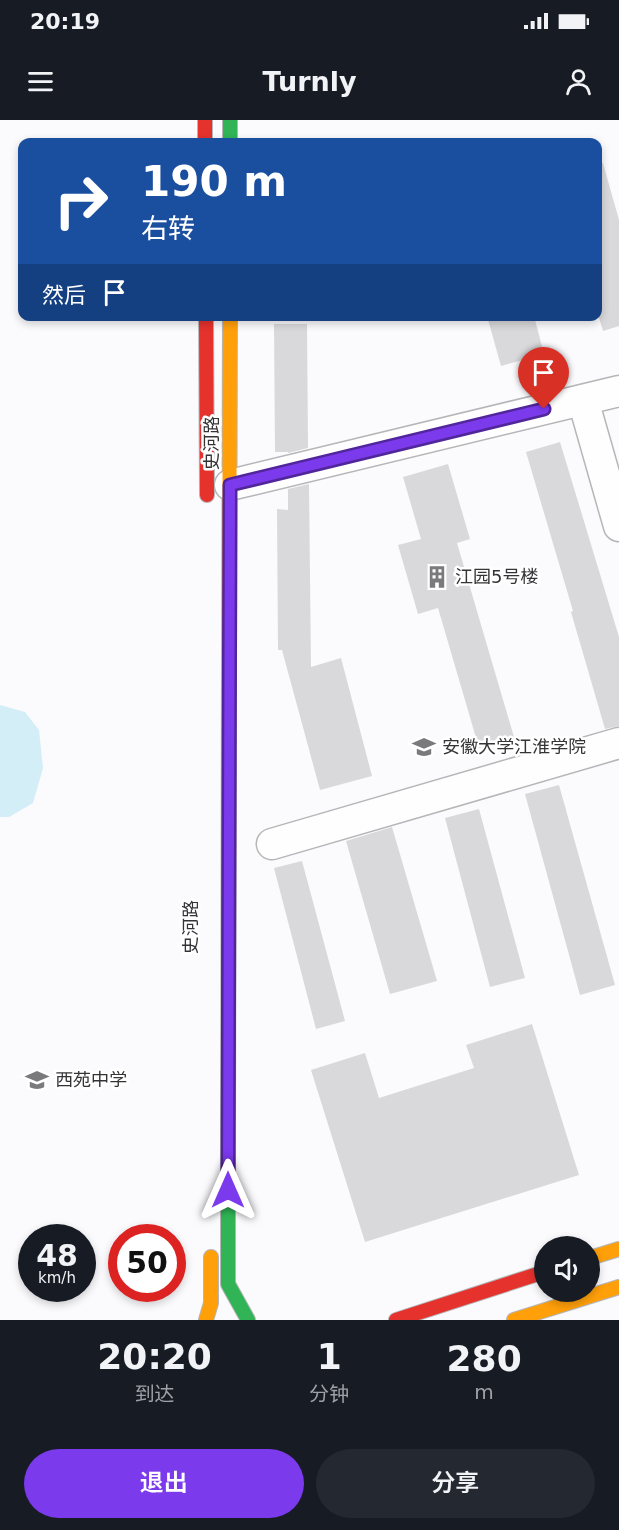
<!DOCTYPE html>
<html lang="zh">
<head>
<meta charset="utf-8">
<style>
  :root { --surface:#171b24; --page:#242831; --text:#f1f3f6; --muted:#9ea1a6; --accent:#7c3aed }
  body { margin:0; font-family:"DejaVu Sans","Noto Sans SC",sans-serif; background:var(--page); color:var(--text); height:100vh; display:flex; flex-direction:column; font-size:22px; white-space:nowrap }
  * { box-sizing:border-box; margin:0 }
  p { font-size:20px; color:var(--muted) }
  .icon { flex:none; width:33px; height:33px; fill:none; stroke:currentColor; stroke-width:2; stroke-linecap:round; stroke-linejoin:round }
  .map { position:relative; height:1200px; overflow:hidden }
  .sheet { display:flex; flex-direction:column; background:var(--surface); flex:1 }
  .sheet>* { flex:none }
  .hud { position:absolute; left:18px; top:18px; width:584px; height:183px; border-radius:12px; box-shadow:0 3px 9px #0003; background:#1a4fa0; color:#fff; overflow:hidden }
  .fabs { position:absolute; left:534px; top:1116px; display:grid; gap:12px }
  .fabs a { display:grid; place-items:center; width:66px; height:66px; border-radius:50%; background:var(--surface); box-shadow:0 3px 9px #0003; font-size:30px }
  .speed { position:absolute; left:18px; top:1104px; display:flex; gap:12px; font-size:30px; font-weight:700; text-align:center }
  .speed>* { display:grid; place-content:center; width:78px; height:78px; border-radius:50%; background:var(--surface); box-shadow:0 3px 9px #0003; line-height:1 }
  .speed small { font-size:15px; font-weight:400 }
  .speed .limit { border:9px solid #d22; background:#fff; color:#111 }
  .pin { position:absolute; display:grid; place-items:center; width:51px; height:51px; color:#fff; margin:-62px -26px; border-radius:50% 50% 50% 0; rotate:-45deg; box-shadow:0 0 6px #0007 }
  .pin .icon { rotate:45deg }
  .me { position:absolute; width:66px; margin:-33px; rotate:0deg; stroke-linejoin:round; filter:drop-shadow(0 0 4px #0008) }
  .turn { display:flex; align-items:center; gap:21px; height:126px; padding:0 24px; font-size:27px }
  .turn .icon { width:78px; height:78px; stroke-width:2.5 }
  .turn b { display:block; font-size:42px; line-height:51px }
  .then { display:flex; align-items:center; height:57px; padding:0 24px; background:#0003; gap:12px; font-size:22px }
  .eta { display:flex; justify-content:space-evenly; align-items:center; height:102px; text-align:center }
  .eta b { font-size:36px; font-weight:600; line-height:42px }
  .primary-button { display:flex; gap:12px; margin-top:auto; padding:12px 24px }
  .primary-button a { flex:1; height:69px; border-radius:36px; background:var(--accent); color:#fff; font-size:24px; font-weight:600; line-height:69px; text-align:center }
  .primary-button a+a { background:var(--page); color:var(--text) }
  .status { display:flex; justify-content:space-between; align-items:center; height:42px; padding:0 30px; background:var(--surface); direction:ltr }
  .status svg { height:16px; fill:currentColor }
  header { display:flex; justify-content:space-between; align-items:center; height:78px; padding:0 24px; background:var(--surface); font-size:27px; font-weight:600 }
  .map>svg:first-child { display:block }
</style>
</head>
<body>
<div class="status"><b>20:19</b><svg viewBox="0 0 49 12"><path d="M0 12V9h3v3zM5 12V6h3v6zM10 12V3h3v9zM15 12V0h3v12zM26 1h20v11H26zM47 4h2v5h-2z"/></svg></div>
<header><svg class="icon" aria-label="menu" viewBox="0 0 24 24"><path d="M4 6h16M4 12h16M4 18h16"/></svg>Turnly<svg class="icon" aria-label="person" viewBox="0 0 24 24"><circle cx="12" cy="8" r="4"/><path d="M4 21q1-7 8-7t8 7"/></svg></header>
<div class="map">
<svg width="619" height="1200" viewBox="0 0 619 1200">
  <rect width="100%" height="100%" fill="#fbfbfe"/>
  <path fill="#d3eef7" d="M0,585l25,7 14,18 4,38 -10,35 -24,14h-9z"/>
  <g fill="#d9d9db">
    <path d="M603,43l16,57v106l-16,5 -6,-20v-147z"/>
    <path d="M487,196h47l10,38 -43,12z"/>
    <path d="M274,204h33l1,124 -20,5v-1h-13z"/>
    <path d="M560,322l59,195v89l-14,3 -34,-117 2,-1 -47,-159z"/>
    <path d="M448,344l22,75 -13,4 57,194 -35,11 -41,-140 -20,6 -20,-69 23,-6 -18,-62z"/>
    <path d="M309,364l2,183 30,-9 31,118 -52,14 -38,-140h-4l-1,-141 11,1v-21z"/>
    <path d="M559,665l56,200 -35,10 -55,-201z"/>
    <path d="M479,689l46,169 -35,9 -45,-169z"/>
    <path d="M392,707l45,154 -47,13 -44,-153z"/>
    <path d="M302,741l43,160 -29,8 -42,-161z"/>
    <path d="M532,904l47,151 -214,67 -54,-172 54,-17 14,45 95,-30 -8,-23z"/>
  </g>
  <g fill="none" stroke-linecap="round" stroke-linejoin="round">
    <g stroke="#b6b6b8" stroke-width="33">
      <g id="street">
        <path d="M583,280l36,126"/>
        <path d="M230,365l389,-94"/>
        <path d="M272,724l347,-101"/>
      </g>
    </g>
    <g stroke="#b6b6b8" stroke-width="16">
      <g id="fast">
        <path d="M230,0v22"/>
        <path d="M228,1008v156l20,36"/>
      </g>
    </g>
    <g stroke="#b6b6b8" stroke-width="16">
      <g id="slow">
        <path d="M229,526l1,-330"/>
        <path d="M590,1138l29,-9"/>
        <path d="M206,1200l5,-17v-46"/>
        <path d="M514,1200l105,-33"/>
      </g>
    </g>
    <g stroke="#b6b6b8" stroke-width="16">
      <g id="jam">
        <path d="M205,0v22"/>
        <path d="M206,196l1,179"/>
        <path d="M228,1008l1,-482"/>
        <path d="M396,1200l148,-48"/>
      </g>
    </g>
    <use href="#street" stroke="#fefeff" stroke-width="30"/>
    <use href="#fast" stroke="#30b455" stroke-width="14"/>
    <use href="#slow" stroke="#ff9f0a" stroke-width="14"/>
    <use href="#jam" stroke="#e5322d" stroke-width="14"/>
  </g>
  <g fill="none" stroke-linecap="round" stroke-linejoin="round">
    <g stroke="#51269a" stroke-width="15">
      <path id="route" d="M228,1070l2,-705 314,-76"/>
    </g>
    <use href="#route" stroke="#7c3aed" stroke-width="10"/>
  </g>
  <defs>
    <g id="building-bare" transform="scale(1.8)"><path d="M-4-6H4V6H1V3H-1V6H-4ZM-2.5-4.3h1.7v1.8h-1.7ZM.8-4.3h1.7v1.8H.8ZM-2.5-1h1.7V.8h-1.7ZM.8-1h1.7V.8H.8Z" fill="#7a7a7c" stroke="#fff" stroke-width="2.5" paint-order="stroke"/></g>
    <g id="university-bare" transform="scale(1.8)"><path d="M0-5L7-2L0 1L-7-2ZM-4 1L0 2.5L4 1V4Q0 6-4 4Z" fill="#7a7a7c" stroke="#fff" stroke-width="2.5" paint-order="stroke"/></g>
    <g id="school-bare" transform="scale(1.8)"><path d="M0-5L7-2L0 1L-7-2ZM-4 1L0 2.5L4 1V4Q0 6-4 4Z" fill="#7a7a7c" stroke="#fff" stroke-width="2.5" paint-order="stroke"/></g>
  </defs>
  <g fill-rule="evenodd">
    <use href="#building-bare" x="437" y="457"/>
    <use href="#university-bare" x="424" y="627"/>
    <use href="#school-bare" x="37" y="960"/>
  </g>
  <g text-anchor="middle" stroke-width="5" stroke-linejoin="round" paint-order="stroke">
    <g font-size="18" fill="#343436" stroke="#fff">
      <text transform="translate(212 323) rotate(-90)" y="6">史河路</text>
      <text transform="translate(191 807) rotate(-90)" y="6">史河路</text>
    </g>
    <g font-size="18" fill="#343436" stroke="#fff" text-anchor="start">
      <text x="455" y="463">江园5号楼</text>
      <text x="442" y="633">安徽大学江淮学院</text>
      <text x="55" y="966">西苑中学</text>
    </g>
  </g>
</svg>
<div class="fabs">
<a><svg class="icon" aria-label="sound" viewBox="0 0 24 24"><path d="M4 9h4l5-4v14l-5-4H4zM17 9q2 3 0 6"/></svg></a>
</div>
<div class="speed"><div>48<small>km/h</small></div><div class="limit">50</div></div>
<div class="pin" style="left:544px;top:289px;background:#d93025"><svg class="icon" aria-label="arrive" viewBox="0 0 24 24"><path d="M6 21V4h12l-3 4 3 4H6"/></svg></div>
<svg class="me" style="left:228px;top:1070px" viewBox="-20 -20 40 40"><path d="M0-17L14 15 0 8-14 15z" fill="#7c3aed" stroke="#fff" stroke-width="4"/></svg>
<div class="hud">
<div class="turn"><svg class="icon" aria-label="right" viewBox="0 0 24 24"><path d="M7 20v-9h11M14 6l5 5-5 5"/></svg><div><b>190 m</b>右转</div></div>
<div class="then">然后<svg class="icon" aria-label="arrive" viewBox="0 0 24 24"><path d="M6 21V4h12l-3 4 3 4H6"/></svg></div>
</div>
</div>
<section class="sheet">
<div class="eta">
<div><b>20:20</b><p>到达</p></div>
<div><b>1</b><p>分钟</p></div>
<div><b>280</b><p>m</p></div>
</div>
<div class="primary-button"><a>退出</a><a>分享</a></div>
</section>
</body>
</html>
